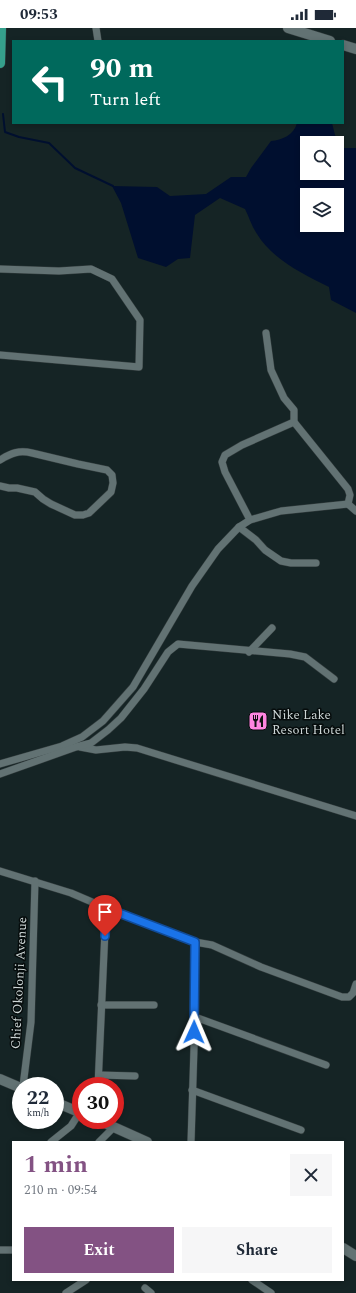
<!DOCTYPE html>
<html lang="en">
<head>
<meta charset="utf-8">
<style>
  :root { --surface:#fff; --page:#f6f6f7; --text:#1f2937; --muted:#747a83; --accent:#835283 }
  body { margin:0; font-family:Spectral,serif; background:var(--page); color:var(--text); height:100vh; display:flex; flex-direction:column; font-size:15px; white-space:nowrap }
  * { box-sizing:border-box; margin:0 }
  p { font-size:13px; color:var(--muted) }
  .icon { flex:none; width:22px; height:22px; fill:none; stroke:currentColor; stroke-width:2; stroke-linecap:round; stroke-linejoin:round }
  .map { position:relative; flex:1; overflow:hidden }
  .sheet { position:absolute; left:12px; top:1113px; width:332px; height:140px; display:flex; flex-direction:column; background:var(--surface); border-radius:0px; box-shadow:0 2px 6px #0003 }
  .sheet>* { flex:none }
  .guide { position:absolute; left:12px; top:12px; width:332px; height:84px; border-radius:0px; box-shadow:0 2px 6px #0003; background:#00695c; color:#fff; overflow:hidden }
  .fabs { position:absolute; left:300px; top:108px; display:grid; gap:8px }
  .fabs a { display:grid; place-items:center; width:44px; height:44px; border-radius:0px; background:var(--surface); box-shadow:0 2px 6px #0003; font-size:20px }
  .speed { position:absolute; left:12px; top:1049px; display:flex; gap:8px; font-size:20px; font-weight:700; text-align:center }
  .speed>* { display:grid; place-content:center; width:52px; height:52px; border-radius:50%; background:var(--surface); box-shadow:0 2px 6px #0003; line-height:1 }
  .speed small { font-size:10px; font-weight:400 }
  .speed .limit { border:6px solid #d22; background:#fff; color:#111 }
  .pin { position:absolute; display:grid; place-items:center; width:34px; height:34px; color:#fff; margin:-41px -17px; border-radius:50% 50% 50% 0; rotate:-45deg; box-shadow:0 0 4px #0007 }
  .pin .icon { rotate:45deg }
  .me { position:absolute; width:44px; margin:-22px; rotate:1deg; stroke-linejoin:round; filter:drop-shadow(0 0 3px #0008) }
  .turn { display:flex; align-items:center; gap:14px; height:84px; padding:0 12px; font-size:18px }
  .turn .icon { width:52px; height:52px; stroke-width:2.5 }
  .turn b { display:block; font-size:28px; line-height:34px }
  .round { display:grid; place-items:center; flex:none; width:42px; height:42px; border-radius:0px; background:var(--page) }
  .summary { display:flex; align-items:center; justify-content:space-between; height:68px; padding:0 12px }
  h1 { font-size:24px; font-weight:700; line-height:30px; color:var(--accent) }
  .cta { display:flex; gap:8px; margin-top:auto; padding:8px 12px }
  .cta a { flex:1; height:46px; border-radius:0px; background:var(--accent); color:#fff; font-size:16px; font-weight:700; line-height:46px; text-align:center }
  .cta a+a { background:var(--page); color:var(--text) }
  .status { display:flex; justify-content:space-between; align-items:center; height:28px; padding:0 20px; background:var(--surface); direction:ltr }
  .status svg { height:11px; fill:currentColor }
  .map>svg:first-child { display:block }
</style>
</head>
<body>
<div class="status"><b>09:53</b><svg viewBox="0 0 49 12"><path d="M0 12V9h3v3zM5 12V6h3v6zM10 12V3h3v9zM15 12V0h3v12zM26 1h20v11H26zM47 4h2v5h-2z"/></svg></div>
<div class="map">
<svg width="356" height="1265" viewBox="0 0 356 1265">
  <rect width="100%" height="100%" fill="#152425"/>
  <path fill="#000f2f" fill-rule="evenodd" d="M297,95h35l3,12 7,13h14v165l-25,-13 -2,-13c-26,-13 -56,-27 -72,-53 -5,-7 -8,-17 -12,-25l-25,-11 -25,17 -5,43 -12,1 -12,8 -28,-9 -17,-55 -9,-17 45,1 13,9 36,-2 25,-17h15l5,-9 20,-27c11,-1 23,-6 26,-18zM307,115h30v30h-30zM307,167h30v30h-30z"/>
  <g fill="none" stroke-linecap="round" stroke-linejoin="round">
    <path stroke="#000f2f" stroke-width="2" d="M3,86l2,18 14,5 30,6 26,25 38,18"/>
    <g stroke="#333d3e" stroke-width="8">
      <g id="street">
        <path d="M96,0l2,13"/>
        <path d="M0,241l59,2 32,-2 21,10 28,41 -1,47 -139,-12"/>
        <path d="M266,305l5,37 13,28 10,12v12l54,67 2,6 -2,9"/>
        <path d="M0,432c11,-7 19,-10 32,-7l46,11 29,6 5,5 1,8 -2,9 -22,21 -6,2h-8l-24,-11 -8,-5 -8,-7 -18,-4h-8l-9,-2"/>
        <path d="M250,492l-25,-48 -3,-10 3,-7 17,-10 52,-23"/>
        <path d="M239,499l17,13 9,10 16,11 10,2h25"/>
        <path d="M249,624l23,-24"/>
        <path d="M80,719l16,3 29,-3 12,1 219,68"/>
        <path d="M0,736l62,-18 20,-9 21,-16 30,-34 59,-101 26,-37 21,-22 11,-7 31,-9 67,-7 8,7"/>
        <path d="M0,746l76,-27 15,-4 17,-13 13,-12 23,-29 24,-37 10,-8 112,10 15,3 29,22"/>
        <path d="M0,843l71,22 35,15 89,34 17,3 49,22 81,30h7l4,-4 3,-9"/>
        <path d="M101,977h53"/>
        <path d="M195,989l131,48"/>
        <path d="M99,1047l36,1"/>
        <path d="M23,1058l8,-64 4,-141"/>
        <path d="M98,1058l8,-178"/>
        <path d="M192,1062l109,40"/>
        <path d="M51,1114l20,-16 9,-14"/>
        <path d="M99,1114l14,-14"/>
        <path d="M191,1114l4,-125v-75"/>
        <path d="M0,1222h12"/>
        <path d="M252,1252l19,13"/>
        <path d="M145,1260l6,5"/>
        <path d="M66,1265l20,-13"/>
      </g>
    </g>
    <g stroke="#333d3e" stroke-width="11">
      <g id="secondary">
        <path d="M288,0l42,13"/>
        <path d="M343,17l13,4"/>
        <path d="M0,1051l21,9"/>
        <path d="M55,1074l26,11"/>
        <path d="M98,1092l49,22"/>
        <path d="M343,1220l13,8"/>
      </g>
    </g>
    <g stroke="#333d3e" stroke-width="11">
      <path id="primary" d="M0,35l1,-35"/>
    </g>
    <use href="#street" stroke="#627273" stroke-width="7"/>
    <use href="#secondary" stroke="#627273" stroke-width="10"/>
    <use href="#primary" stroke="#35a08c" stroke-width="10"/>
  </g>
  <g fill="none" stroke-linecap="round" stroke-linejoin="round">
    <g stroke="#114b97" stroke-width="10">
      <path id="route" d="M105,908l1,-28 89,34 -1,90"/>
    </g>
    <use href="#route" stroke="#1a73e8" stroke-width="7"/>
  </g>
  <defs>
    <g id="restaurant-square" transform="scale(1)"><rect x="-9" y="-9" width="18" height="18" rx="4" fill="#fe85e0" stroke="#060c0c"/><path d="M-5-6h1v4h1v-4h1v4h1v-4h1v5L-1.5 .5V6h-2V.5L-5-1ZM5-6V6H3V1.5H1.5Q1.5-4 5-6Z" fill="#111"/></g>
  </defs>
  <g fill-rule="evenodd">
    <use href="#restaurant-square" x="258" y="693"/>
  </g>
  <g text-anchor="middle" stroke-width="3" stroke-linejoin="round" paint-order="stroke">
    <g font-size="13" fill="#cdd6d6" stroke="#060c0c" text-anchor="start">
      <text x="272" y="691">Nike Lake<tspan x="272" dy="15">Resort Hotel</tspan></text>
    </g>
    <g font-size="13" fill="#cdd6d6" stroke="#060c0c">
      <text transform="translate(18 955) rotate(-87)" y="5">Chief Okolonji Avenue</text>
    </g>
  </g>
</svg>
<div class="fabs">
<a><svg class="icon" aria-label="search" viewBox="0 0 24 24"><circle cx="10" cy="10" r="6"/><path d="M15 15l6 6"/></svg></a>
<a><svg class="icon" aria-label="layers" viewBox="0 0 24 24"><path d="M12 4l9 5-9 5-9-5zM3 14l9 5 9-5"/></svg></a>
</div>
<div class="speed"><div>22<small>km/h</small></div><div class="limit">30</div></div>
<div class="pin" style="left:105px;top:908px;background:#d93025"><svg class="icon" aria-label="arrive" viewBox="0 0 24 24"><path d="M6 21V4h12l-3 4 3 4H6"/></svg></div>
<svg class="me" style="left:194px;top:1004px" viewBox="-20 -20 40 40"><path d="M0-17L14 15 0 8-14 15z" fill="#1a73e8" stroke="#fff" stroke-width="4"/></svg>
<div class="guide">
<div class="turn"><svg class="icon" aria-label="left" viewBox="0 0 24 24"><path d="M17 20v-9H6M10 6l-5 5 5 5"/></svg><div><b>90 m</b>Turn left</div></div>
</div>
<section class="sheet">
<div class="summary"><div><h1>1 min</h1><p>210 m · 09:54</p></div><a class="round"><svg class="icon" aria-label="close" viewBox="0 0 24 24"><path d="M6 6l12 12M18 6L6 18"/></svg></a></div>
<div class="cta"><a>Exit</a><a>Share</a></div>
</section>
</div>
</body>
</html>
